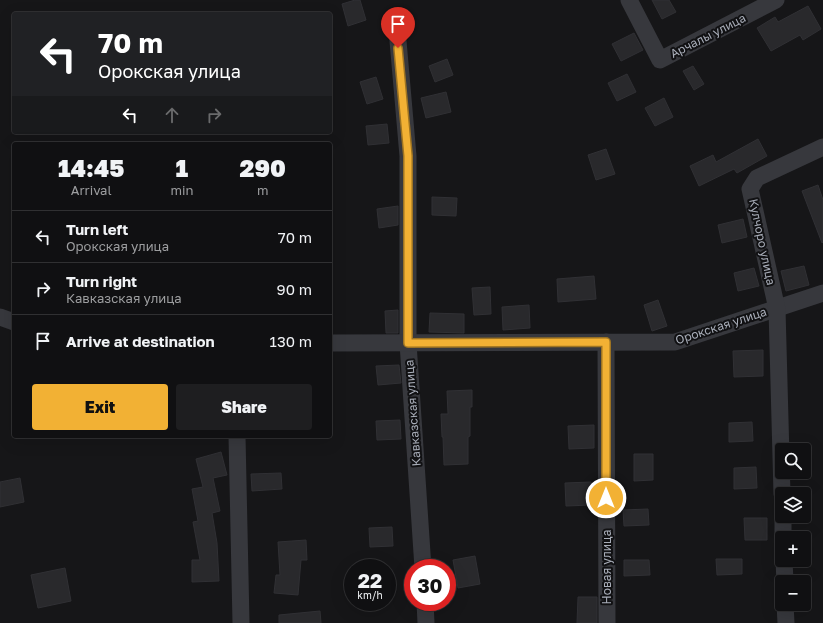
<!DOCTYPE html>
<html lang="en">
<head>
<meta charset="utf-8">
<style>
  :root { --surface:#101012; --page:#1e1e20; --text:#f1f3f6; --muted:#9c9d9f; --line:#303032; --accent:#f2b134 }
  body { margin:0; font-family:"Golos Text",sans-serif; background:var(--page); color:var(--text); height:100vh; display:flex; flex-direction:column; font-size:15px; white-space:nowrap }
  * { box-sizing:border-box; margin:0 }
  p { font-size:13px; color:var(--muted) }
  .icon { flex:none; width:22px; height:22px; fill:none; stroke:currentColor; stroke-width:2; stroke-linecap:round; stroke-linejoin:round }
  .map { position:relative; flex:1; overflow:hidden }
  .details { position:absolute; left:12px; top:142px; width:320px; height:296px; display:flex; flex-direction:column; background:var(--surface); border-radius:4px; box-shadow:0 4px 16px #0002,0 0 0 1px var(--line) }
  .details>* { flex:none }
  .banner { position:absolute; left:12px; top:12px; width:320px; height:122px; border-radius:4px; box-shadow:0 4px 16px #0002,0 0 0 1px var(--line); background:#202124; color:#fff; overflow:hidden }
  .fabs { position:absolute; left:775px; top:443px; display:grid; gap:8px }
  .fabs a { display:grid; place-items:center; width:36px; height:36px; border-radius:4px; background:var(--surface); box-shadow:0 4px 16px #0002,0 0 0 1px var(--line); font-size:20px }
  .speed { position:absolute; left:344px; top:559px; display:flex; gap:8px; font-size:20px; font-weight:700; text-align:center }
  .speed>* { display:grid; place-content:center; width:52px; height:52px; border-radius:50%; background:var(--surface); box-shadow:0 4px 16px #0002,0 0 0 1px var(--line); line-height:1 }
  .speed small { font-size:10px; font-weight:400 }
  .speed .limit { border:6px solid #d22; background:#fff; color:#111 }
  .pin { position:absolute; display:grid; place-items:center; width:34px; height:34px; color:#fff; margin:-41px -17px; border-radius:50% 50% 50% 0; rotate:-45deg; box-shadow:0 0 4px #0007 }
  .pin .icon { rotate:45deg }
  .me { position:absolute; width:44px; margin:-22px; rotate:0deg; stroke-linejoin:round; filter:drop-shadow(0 0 3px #0008) }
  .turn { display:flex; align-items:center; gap:14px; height:84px; padding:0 20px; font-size:18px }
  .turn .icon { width:52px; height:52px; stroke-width:2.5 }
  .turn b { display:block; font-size:28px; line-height:34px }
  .lanes { display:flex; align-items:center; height:38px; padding:0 20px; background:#0003; justify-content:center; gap:20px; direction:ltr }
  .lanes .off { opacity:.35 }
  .eta { display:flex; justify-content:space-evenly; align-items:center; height:68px; text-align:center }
  .eta b { font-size:24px; font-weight:800; line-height:28px }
  .primary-button { display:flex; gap:8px; margin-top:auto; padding:8px 20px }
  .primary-button a { flex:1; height:46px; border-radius:4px; background:var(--accent); color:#111; font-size:16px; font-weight:800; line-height:46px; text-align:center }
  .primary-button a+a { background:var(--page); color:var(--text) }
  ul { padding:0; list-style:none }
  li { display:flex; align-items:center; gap:12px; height:52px; padding:0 20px; border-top:1px solid var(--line) }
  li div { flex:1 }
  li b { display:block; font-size:15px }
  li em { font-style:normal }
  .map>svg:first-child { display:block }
</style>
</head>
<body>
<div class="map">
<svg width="823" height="623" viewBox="0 0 823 623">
  <rect width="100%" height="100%" fill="#161618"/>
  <g fill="#29292c" stroke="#303034">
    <path d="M355,0h5l6,20 -18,6 -6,-22z"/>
    <path d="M652,0h17l7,12 -14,7z"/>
    <path d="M808,6l13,23 -18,11 -3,-5 -29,16 -14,-23 18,-11 3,5z"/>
    <path d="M634,33l9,17 -22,11 -9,-17z"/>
    <path d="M447,59l6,16 -18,7 -6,-16z"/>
    <path d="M693,66l11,18 -10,6 -11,-19z"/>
    <path d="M627,74l9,18 -19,9 -9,-18z"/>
    <path d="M376,77l7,22 -16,5 -7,-22z"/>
    <path d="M446,92l5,20 -25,6 -5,-20z"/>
    <path d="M664,98l9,19 -18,9 -10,-18z"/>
    <path d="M387,124l2,19 -21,2 -2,-19z"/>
    <path d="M758,139l9,17 -30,17 -3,-4 -35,17 -9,-20 23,-11 3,7z"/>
    <path d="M606,149l9,25 -19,6 -8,-25z"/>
    <path d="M818,185l5,15v42l-1,1 -20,-52z"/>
    <path d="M432,197l25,1 -1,18 -24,-1z"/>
    <path d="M398,206v19l-19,3 -2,-19z"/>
    <path d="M743,219l4,18 -25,6 -4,-18z"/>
    <path d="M804,266l5,19 -23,6 -5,-20z"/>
    <path d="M754,268l5,18 -21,5 -4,-18z"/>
    <path d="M594,276l2,23 -38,3 -1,-23z"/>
    <path d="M490,287l1,27 -17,1 -2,-27z"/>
    <path d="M658,300l9,26 -15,5 -8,-26z"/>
    <path d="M529,305l1,23 -27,2 -1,-23z"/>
    <path d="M398,310v23h-12l-1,-22z"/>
    <path d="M430,313l34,1v19l-35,-1z"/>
    <path d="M763,350v26l-29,1 -1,-26z"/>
    <path d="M399,365l2,18 -23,2 -2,-19z"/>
    <path d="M472,390v17h-2v29l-2,1v27l-24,1 -1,-28h-1l-1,-23h7l-1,-23z"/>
    <path d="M400,420l1,19 -24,1 -1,-19z"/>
    <path d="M752,422l1,19 -24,1v-19z"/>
    <path d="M594,425v23l-25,1 -1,-23z"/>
    <path d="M221,452l6,23 -14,3 7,33 -8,2 5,30 2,38 -27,1v-22h8l-7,-38 5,-1 -6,-32 11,-2 -7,-28z"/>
    <path d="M634,454h19v26l-19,1z"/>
    <path d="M756,467l1,21 -23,1v-21z"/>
    <path d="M281,473l1,16 -30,2 -1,-17z"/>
    <path d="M20,478l4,24 -24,5v-25z"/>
    <path d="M591,482v23l-25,1 -1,-23z"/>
    <path d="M648,509l1,16 -25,1 -1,-16z"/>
    <path d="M744,518h23v22h-22z"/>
    <path d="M392,527l1,19 -23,1 -1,-19z"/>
    <path d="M306,540l1,20h-6l-3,35 -24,-2 2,-18h4l-2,-33z"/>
    <path d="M475,556l5,28 -22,4 -5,-28z"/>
    <path d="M716,559h26v15l-25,1z"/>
    <path d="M624,560h25l1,15 -26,1z"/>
    <path d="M65,568l6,33 -33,7 -7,-33z"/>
    <path d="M578,597h19v26h-20z"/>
    <path d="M320,611l1,12h-42v-8z"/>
  </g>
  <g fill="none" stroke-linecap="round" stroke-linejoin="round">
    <g stroke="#37383d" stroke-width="17">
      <path d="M629,0l31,60 116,-60"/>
      <path d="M396,18l12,138v187l15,225"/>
      <path d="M0,317l14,5"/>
      <path d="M606,342l1,281"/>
      <path d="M330,343l345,-1 148,-49"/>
      <path d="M237,436l4,187"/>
      <path d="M782,494l-5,-185 -27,-120 7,-11 66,-31"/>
      <path d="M783,516v22"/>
      <path d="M784,560l1,22"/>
      <path d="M425,602l1,21"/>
      <path d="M785,604l1,19"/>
    </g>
  </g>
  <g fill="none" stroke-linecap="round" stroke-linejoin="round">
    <g stroke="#9d7322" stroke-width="10">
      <path id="route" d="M398,48l10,108v187l198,-1v156"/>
    </g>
    <use href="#route" stroke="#f2b134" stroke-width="7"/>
  </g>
  <g text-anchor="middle" stroke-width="4" stroke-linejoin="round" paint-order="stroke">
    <g font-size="12" fill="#a8adb8" stroke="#111113">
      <text transform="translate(708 36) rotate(-27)" y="4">Арчалы улица</text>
      <text transform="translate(762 242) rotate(78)" y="4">Кулчоро улица</text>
      <text transform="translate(721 326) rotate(-18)" y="4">Орокская улица</text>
      <text transform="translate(413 413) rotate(-94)" y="4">Кавказская улица</text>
      <text transform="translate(607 567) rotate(-90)" y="4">Новая улица</text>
    </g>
  </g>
</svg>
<div class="fabs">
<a><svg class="icon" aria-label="search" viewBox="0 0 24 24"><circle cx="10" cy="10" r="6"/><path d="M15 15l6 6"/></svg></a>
<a><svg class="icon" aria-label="layers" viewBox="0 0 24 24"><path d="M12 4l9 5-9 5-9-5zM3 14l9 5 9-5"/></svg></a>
<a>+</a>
<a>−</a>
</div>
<div class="speed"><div>22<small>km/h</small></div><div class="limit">30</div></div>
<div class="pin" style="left:398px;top:48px;background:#d93025"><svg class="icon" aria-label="arrive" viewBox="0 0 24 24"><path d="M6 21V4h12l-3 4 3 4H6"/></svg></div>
<svg class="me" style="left:606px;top:498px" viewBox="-20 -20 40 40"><circle r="17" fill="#f2b134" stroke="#fff" stroke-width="3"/><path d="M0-11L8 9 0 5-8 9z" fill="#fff"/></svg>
<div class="banner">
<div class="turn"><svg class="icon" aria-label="left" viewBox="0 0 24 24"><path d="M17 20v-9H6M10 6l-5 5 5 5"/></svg><div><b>70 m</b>Орокская улица</div></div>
<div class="lanes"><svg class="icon" aria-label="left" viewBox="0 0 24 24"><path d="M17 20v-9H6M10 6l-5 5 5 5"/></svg><svg class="icon off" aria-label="ahead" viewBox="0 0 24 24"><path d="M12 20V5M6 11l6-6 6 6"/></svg><svg class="icon off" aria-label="right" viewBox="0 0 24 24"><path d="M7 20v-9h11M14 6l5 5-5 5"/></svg></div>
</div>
<section class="details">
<div class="eta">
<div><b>14:45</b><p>Arrival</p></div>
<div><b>1</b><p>min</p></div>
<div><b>290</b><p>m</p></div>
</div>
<ul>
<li><svg class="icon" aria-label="left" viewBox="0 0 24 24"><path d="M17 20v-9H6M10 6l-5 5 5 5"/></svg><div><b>Turn left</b><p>Орокская улица</p></div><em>70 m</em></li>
<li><svg class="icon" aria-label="right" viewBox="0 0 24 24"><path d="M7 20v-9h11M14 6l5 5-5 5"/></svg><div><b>Turn right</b><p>Кавказская улица</p></div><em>90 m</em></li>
<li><svg class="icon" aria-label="arrive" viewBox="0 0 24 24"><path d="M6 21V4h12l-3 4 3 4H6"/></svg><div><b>Arrive at destination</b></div><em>130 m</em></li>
</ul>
<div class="primary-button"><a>Exit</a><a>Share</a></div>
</section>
</div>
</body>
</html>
